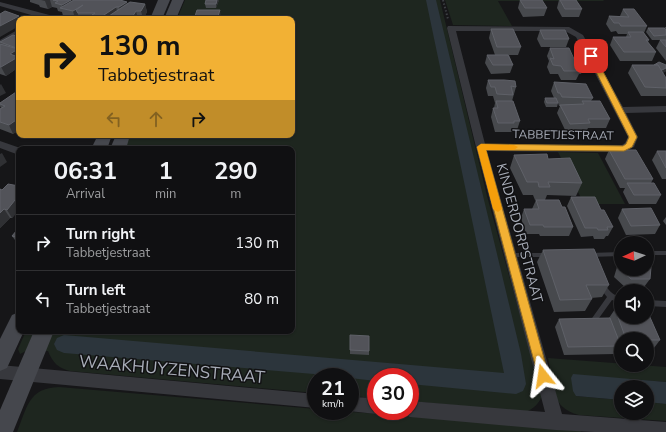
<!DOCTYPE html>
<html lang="en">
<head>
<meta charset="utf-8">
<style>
  :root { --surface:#101012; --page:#1e1e20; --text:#f1f3f6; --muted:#9c9d9f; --line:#303032 }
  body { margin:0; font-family:"Nunito Sans",sans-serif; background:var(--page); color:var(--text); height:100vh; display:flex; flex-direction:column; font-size:15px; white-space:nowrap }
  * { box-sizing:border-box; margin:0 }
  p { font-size:13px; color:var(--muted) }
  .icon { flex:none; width:22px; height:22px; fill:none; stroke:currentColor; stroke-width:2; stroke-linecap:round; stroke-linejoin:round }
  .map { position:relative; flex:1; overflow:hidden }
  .drawer { position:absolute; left:16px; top:146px; width:279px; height:188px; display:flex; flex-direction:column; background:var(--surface); border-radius:8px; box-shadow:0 1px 3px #0004,0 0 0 1px var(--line) }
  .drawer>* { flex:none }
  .hud { position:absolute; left:16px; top:16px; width:279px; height:122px; border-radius:8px; box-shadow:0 1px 3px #0004,0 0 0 1px var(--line); background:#f2b134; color:#111; overflow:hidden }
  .needle { width:26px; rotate:266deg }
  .buttons { position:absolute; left:614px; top:236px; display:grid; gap:8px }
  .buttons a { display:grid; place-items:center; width:40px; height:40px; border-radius:50%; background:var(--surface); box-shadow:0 1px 3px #0004,0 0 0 1px var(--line); font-size:20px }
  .speed { position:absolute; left:307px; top:368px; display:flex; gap:8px; font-size:20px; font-weight:700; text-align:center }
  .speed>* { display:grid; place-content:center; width:52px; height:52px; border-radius:50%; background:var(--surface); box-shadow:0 1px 3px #0004,0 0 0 1px var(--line); line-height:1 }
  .speed small { font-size:10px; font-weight:400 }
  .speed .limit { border:6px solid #d22; background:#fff; color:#111 }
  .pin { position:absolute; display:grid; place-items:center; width:34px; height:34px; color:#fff; margin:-17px; border-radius:8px; box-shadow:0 2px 6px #0006 }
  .me { position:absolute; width:44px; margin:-22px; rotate:345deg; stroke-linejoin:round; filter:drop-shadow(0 0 3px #0008) }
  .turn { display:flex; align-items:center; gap:14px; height:84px; padding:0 16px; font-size:18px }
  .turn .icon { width:52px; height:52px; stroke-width:2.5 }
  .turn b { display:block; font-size:28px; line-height:34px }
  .lanes { display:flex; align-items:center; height:38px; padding:0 16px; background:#0003; justify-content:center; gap:20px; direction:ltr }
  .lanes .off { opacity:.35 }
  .eta { display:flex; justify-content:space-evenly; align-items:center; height:68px; text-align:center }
  .eta b { font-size:24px; font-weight:700; line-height:28px }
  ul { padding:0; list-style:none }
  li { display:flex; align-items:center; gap:12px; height:56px; padding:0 16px; border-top:1px solid var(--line) }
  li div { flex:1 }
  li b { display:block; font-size:15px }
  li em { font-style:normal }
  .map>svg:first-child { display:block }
</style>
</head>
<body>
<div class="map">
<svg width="666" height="432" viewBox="0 0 666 432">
  <rect width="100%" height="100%" fill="#161618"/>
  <g fill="#1e261f">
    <path d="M185,0h255l47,196 55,199c-3,9 -8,13 -16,17l-116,-11v-24h-34v21l-26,-2v-19h-34v16l-246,-22c-12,-3 -17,-8 -22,-20h-4l8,-20h240v-182h-168l6,-14h162v-116h-115z"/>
    <path d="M445,0h158l1,1h-106l14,25 -59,-1z"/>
    <path d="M558,152l40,1 27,51h-41z"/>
    <path d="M26,331h8l-8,20 -6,3 -2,-5z"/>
    <path d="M548,358l118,9v15l-37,-3 -53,17 45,4v13h26v-11l19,2v17l-87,-6c-29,-7 -26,-31 -31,-57z"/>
    <path d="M59,387l257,22v2h22l242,18 1,3h-564c10,-24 11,-44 42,-45z"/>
  </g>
  <path fill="#2c353c" d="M573,374l93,8v22l-19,-2v-15h-26v13l-45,-4 -3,-5 -2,-13z"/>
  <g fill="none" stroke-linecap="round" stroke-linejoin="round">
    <path fill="#2c353c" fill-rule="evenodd" d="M426,0h10l85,354 5,30 -3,7 -7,3 -106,-10v-7h-34v4l-26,-3v-1l-286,-24 -7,-3 -3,-6 3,-6 7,-3 440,38z"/>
    <path stroke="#3d3f44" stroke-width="2" stroke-dasharray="1.5 2" stroke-linecap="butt" d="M443,0l5,19"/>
    <g fill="#37383d" fill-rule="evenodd">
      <rect x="647" y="251" width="19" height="4"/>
      <path d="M621,252v4l-32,1h-2l-1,-2 1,-2h2z"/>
      <path d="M508,253h41l1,2 -1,2h-41l-1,-2z"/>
      <path d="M602,281l2,1c4,8 8,13 17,15v6l-9,-3 -18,25 -2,1 -2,-1 -2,-2 2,-2 17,-24 -4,-5 -4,-8 1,-2z"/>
      <path d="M647,300l19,1v6l-19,-1z"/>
    </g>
    <g fill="#37383d" fill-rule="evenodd">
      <path d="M0,2l57,15 1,2h-13l-45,-13z"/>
      <path d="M448,26l121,1 14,8 40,72 43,-1v6l-40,1 12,24 -4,10 -10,5 -137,-1 75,263 104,8v10h-72l-38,-2 -146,-13 -6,-3 -1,-3h7v-10l135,11 -69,-265 -29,-119zM456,31h109l11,6 52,100 -3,6 -3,2 -137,-1z"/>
      <path d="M19,29v7l-19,11v-7z"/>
      <path d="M0,141l23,8h-4v6l-19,-7z"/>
      <path d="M0,365l316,29v14l-316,-29z"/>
      <path d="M350,397l26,1v13h6l-6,3 -27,-3z"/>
    </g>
    <g fill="#45474d" fill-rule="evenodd">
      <path d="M158,0h12l-8,19h-12z"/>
      <path d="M172,0h12l-8,19h-12z"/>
      <path d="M98,135h14l-5,14h-16z"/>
      <path d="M116,135h14l-4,14h-16z"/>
      <path d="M19,312v19h5l-17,37 -7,3v-32l12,-24z"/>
      <path d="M34,331h20l-41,101h-13v-22z"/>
    </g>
  </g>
  <g fill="#47494d">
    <path d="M30,0h90l7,2v1l18,1 2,8 -4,7h-63l-1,-2 -3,2h-2l-11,-3 -1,-4 -4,-1 -1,-3 -5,-1 -4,2 -8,-2 -1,-2 -9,-3z"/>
    <path d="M219,0l-3,8h-10l-1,-4z"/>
    <path d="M520,0l27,8 -3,8 -21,1 -5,-9z"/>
    <path d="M559,0h17l6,9 -3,8h-17l-5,-9z"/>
    <path d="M623,9l24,17 -3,7 5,7 -1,2 8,10 -4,9h-32l-10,-16 3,-8h13l1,-3h-9l-2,-3 -5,1 -5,-8 3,-8h11z"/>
    <path d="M665,27h1v13h-14l-6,-8 2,-4h16z"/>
    <path d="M491,29l30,18 -3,8h-9l4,10 -3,8 -19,1 -6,-11 2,-8h8l-6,-17z"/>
    <path d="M540,30l29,9 -3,8h-25l-4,-8z"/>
    <path d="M19,31v36l-13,9 -6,-2v-30l1,1 -1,-3 17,-6 -1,-3z"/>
    <path d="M660,40h6v21l-10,-13z"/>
    <path d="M550,48l24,11 10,6 -3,9h-2l-3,6h-15l-3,-6h-8l-3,-7 2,-6 -2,-5z"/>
    <path d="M632,65h34v6l-3,2 3,15v8h-25l-13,-23z"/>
    <path d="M488,80l28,7 -4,14 8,20 -3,9h-5v2h-17l-4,-15 2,-9h1l1,-5 -2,-7h-5l-2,-8z"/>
    <path d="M554,82l39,16 -2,3 19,18 -4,9h-18l-2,4h-20l-9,-19 3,-7h-1l-1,-3 -1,4h-11l-2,-5 1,-4h9l-3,-7z"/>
    <path d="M19,90v40l-6,4 -13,-5v-20l1,-1 -1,-2v-3z"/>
    <path d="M609,150l44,29 -2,4 10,12 -5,9h-27l-6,-12 2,-4h-5l-15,-29z"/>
    <path d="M657,151h9v28h-4l-10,-19z"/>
    <path d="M514,155l34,4 34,24 -6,13 -29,-1 -2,5h-10l-2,-5h-10l-13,-27z"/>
    <path d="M19,186v24l-7,8h-2l-10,10 2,-38z"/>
    <path d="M571,197l30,13 12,17 -5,9h-2l-2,3h-10l-1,-3 -12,1 -14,-31z"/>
    <path d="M536,200l26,7 11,20 -4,9h-29l-1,-2h-13l-5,-16 3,-9h8z"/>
    <path d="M622,209l38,16 -5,9 -29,1 -8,-17z"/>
    <path d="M666,217v8l-3,-4z"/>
    <path d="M19,231v10l-4,-1 -3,-4z"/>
    <path d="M543,250l66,35 -7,12 -11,1 1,1 -7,12 -31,1 -17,-50z"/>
    <path d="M621,259v10l29,10 -6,8 -18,1 -12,-11 3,-10z"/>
    <path d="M615,309l45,31 -6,8h-7v-9h-26v9v-1l-6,7 -51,1 -9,-28 4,-8 51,-1h-1z"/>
    <path d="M350,335l19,16v4l-19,-1z"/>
  </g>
  <g fill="#2f3033">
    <path d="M41,0h9l2,7 -4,2 -3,-8z"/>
    <path d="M71,0h11l-19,9 -1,-4z"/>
    <path d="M217,0h2l-3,8v-4z"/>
    <path d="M127,2l2,8 -8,6 -2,-9z"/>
    <path d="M145,4l2,8 -4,7 -2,-8z"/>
    <path d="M83,5l-7,5 3,7 -4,2 -2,-8z"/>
    <path d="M116,7l2,8 -12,3v1h-4l-1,-2z"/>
    <path d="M220,10l1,9h-4z"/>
    <path d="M136,11l2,8h-7z"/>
    <path d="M19,16l1,3h-1v7l-19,11v-11z"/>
    <path d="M18,49l1,2v16l-13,9 -5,-9 9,-13z"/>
    <path d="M666,68v3l-6,4 2,-5z"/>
    <path d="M1,84l5,9 -6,3v-11z"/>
    <path d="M19,118v12l-6,4 -4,-9z"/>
    <path d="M2,153l5,9 -7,5v-13z"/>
    <path d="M19,195v15l-7,8 -5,-8z"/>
    <path d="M4,209l6,9 -10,10v-15z"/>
  </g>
  <g fill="#525359" stroke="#5f6168">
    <path d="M53,0h18l-9,5 -7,-2 3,-2z"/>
    <path d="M74,0h46l7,2 -8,5h-3l-15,10 -9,-2 3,-2h-17l-2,-3 7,-5 -10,6 -13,-3z"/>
    <path d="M206,0h11l-1,4h-11z"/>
    <path d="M520,0h22l5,8h-22z"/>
    <path d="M560,0h16l6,9h-17z"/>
    <path d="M130,2l15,2 -4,7h-5l-5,8h-20l-5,-1z"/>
    <path d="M623,9h11l13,17h-26l-2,-3h-5l-5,-7 20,1z"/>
    <path d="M197,10h23l-3,9h-23z"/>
    <path d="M5,11l14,5 -19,10v-12z"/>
    <path d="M49,16l5,3h-14z"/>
    <path d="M648,28h16l2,2v5l-12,1z"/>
    <path d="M491,29h22l8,18h-24z"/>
    <path d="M540,30h25l4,9h-25z"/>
    <path d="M628,32h15l6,8h-3l10,12h-32l-11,-15h18z"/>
    <path d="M13,35l6,2v12l-19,-7z"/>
    <path d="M660,40h6v7z"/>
    <path d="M0,44l18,5 -8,5 8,3 -17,10h-1z"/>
    <path d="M550,48h19l5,11h7l3,6h-8l4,6h-16l-3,-5 -8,-1 -3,-7 4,1z"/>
    <path d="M487,55h21l5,10h-20z"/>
    <path d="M659,62l7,3v3l-4,2h-1l-3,-5h-4z"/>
    <path d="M632,65h26l8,13v10l-21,-1z"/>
    <path d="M488,80h16l11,1 1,6 -5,-1 2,9 -16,-1 -2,-7h-4z"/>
    <path d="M554,82l32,2 7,14 -31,-1 -2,-4h-2z"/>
    <path d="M19,90v28l-10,7 -9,-3v-13l5,-3 -5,-2v-1z"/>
    <path d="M545,98h11l2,5h-11z"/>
    <path d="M496,101h17l7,20h-6v2h-16l-5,-15h5z"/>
    <path d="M582,101h18l10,18h-22l2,4 -20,1 -10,-19 24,-1z"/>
    <path d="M609,150h27l17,29h-28z"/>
    <path d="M657,151h9v17z"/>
    <path d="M547,154l1,5 22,-1 12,25 -34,-1 2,5h-11l-1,-5h-11l-13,-27z"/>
    <path d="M627,183h27l7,12h-27z"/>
    <path d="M8,184l11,2v9l-12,15 -3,-1 -4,4v-24l2,1z"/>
    <path d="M571,197h24l6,13h3l9,17h-6l1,3h-10l-1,-2h-12z"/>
    <path d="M536,200h23l3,7h3l8,20h-29l-1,-2h-13l-6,-16h15z"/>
    <path d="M651,208l9,17 -29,1 -9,-17z"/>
    <path d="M17,230l2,1v7l-7,-2z"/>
    <path d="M594,249l15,36h-23l6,14 -32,1 -17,-50z"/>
    <path d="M621,261v8h26v-4l4,2 -1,12h-19l-12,-11z"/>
    <path d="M615,309h6v8h26v-2h2l11,25h-13v-1h-21z"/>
    <path d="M610,318l11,28 -53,1 -9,-28z"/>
    <path d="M350,335l19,1v15l-19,-1z"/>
  </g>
  <path fill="#f2b134" stroke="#9d7322" d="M591,54l4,2 42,81 -5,10 -8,4 -138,-1 63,226 -2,4 -4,2 -4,-2 -1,-4 -61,-229 4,-3 142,2 3,-2 3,-7 -41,-81z"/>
  <path fill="#f59e0b" d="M481,144l33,1 4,2 -4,3h-28l16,59 -4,3 -5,-3 -16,-62z"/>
  <g text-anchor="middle" stroke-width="3" stroke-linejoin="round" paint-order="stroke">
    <g font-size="12" fill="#a8adb8" stroke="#111113">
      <text transform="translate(563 135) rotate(1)" y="4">TABBETJESTRAAT</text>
    </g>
    <g font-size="14" fill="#a8adb8" stroke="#111113">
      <text transform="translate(520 233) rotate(75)" y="5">KINDERDORPSTRAAT</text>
    </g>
    <g font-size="17" fill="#a8adb8" stroke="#111113">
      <text transform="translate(172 369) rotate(5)" y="6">WAAKHUYZENSTRAAT</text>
    </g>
  </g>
</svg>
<div class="buttons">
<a><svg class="needle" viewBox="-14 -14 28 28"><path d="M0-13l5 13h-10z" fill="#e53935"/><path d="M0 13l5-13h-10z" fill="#9c9d9f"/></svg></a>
<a><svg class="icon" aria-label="sound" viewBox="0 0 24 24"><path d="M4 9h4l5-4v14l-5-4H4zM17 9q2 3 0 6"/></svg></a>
<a><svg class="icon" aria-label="search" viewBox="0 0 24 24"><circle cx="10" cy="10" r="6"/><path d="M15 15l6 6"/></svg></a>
<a><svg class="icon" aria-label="layers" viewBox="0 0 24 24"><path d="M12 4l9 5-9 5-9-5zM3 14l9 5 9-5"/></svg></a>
</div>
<div class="speed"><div>21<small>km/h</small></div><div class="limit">30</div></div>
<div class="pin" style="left:591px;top:56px;background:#d93025"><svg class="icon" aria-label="arrive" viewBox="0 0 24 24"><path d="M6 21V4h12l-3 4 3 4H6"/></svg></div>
<svg class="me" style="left:543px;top:376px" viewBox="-20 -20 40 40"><path d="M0-17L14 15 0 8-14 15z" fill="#f2b134" stroke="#fff" stroke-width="4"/></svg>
<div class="hud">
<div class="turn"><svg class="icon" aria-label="right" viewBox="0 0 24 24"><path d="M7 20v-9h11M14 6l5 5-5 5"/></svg><div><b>130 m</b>Tabbetjestraat</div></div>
<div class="lanes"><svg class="icon off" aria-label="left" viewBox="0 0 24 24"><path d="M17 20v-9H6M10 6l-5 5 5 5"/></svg><svg class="icon off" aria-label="ahead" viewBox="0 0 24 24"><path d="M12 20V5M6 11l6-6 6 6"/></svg><svg class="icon" aria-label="right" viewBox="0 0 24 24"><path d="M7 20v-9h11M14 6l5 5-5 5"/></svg></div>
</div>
<section class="drawer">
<div class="eta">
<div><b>06:31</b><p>Arrival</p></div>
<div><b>1</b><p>min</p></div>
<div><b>290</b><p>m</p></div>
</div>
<ul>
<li><svg class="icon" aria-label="right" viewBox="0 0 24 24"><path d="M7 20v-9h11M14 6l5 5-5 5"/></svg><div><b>Turn right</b><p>Tabbetjestraat</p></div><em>130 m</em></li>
<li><svg class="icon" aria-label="left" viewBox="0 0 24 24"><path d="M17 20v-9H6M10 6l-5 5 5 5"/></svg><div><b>Turn left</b><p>Tabbetjestraat</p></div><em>80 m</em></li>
</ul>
</section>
</div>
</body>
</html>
